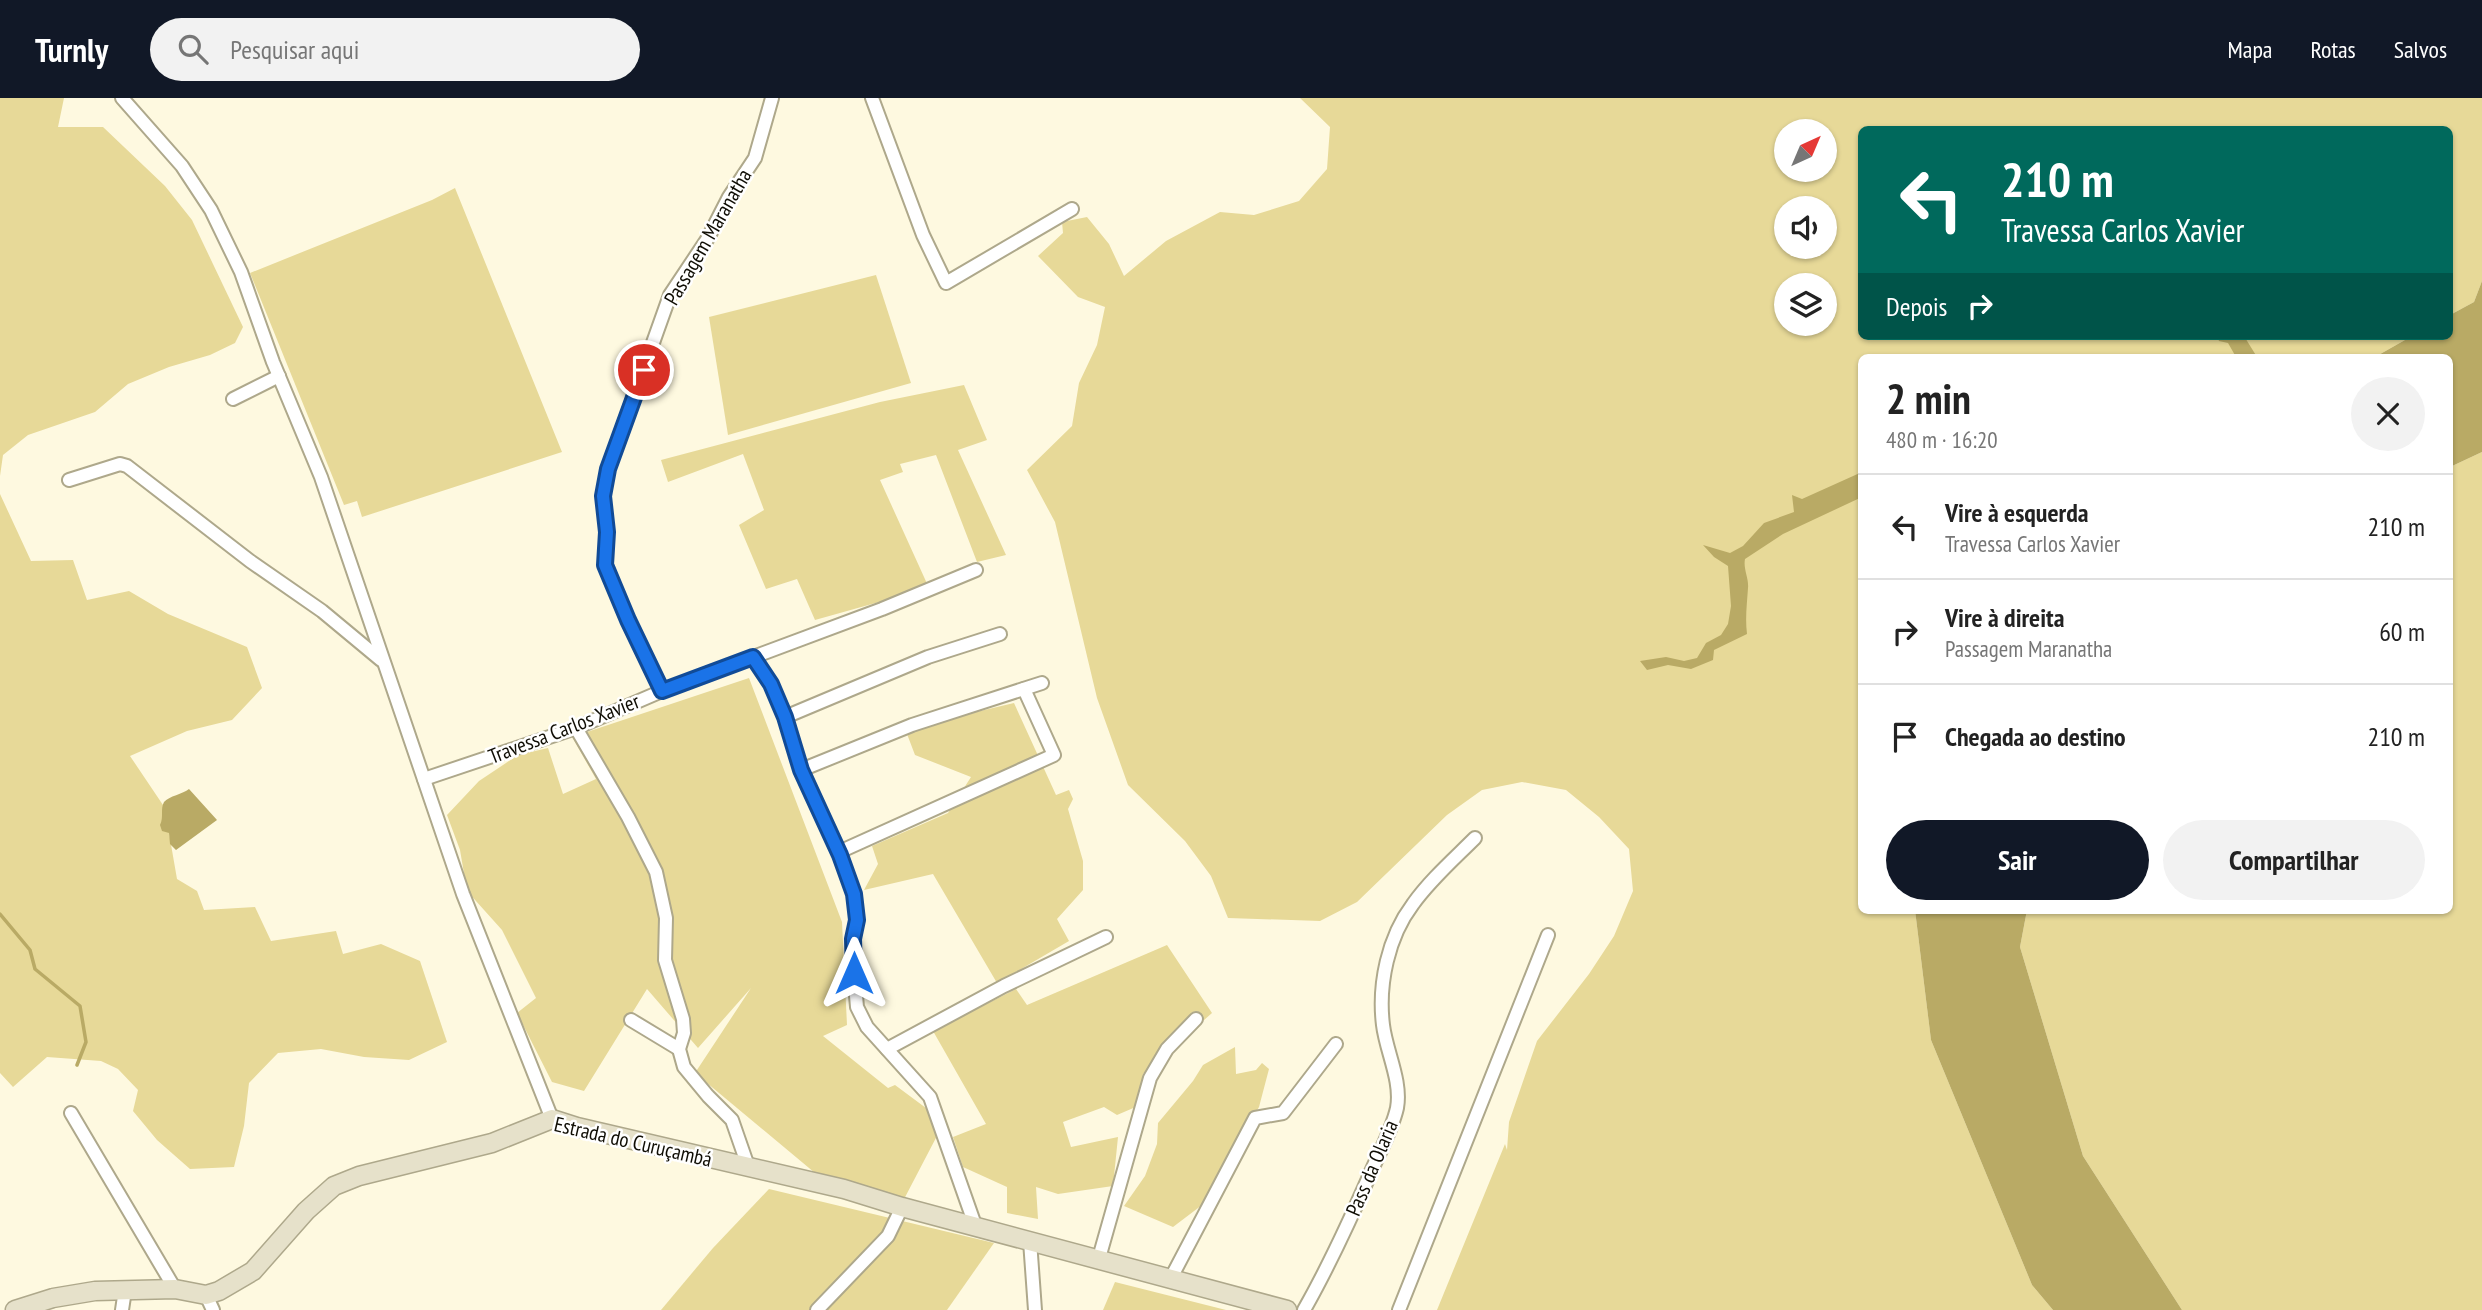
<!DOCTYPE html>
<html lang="pt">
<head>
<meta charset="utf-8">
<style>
  :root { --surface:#fff; --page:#f2f2f2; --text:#222; --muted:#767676; --line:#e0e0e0; --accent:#111827 }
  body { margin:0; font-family:"PT Sans Narrow",sans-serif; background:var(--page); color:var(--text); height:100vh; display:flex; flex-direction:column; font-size:26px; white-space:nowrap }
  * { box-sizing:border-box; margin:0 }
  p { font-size:23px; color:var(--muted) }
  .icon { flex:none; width:38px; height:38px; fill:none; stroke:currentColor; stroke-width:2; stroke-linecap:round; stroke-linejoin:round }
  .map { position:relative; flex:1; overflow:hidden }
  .drawer { position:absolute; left:1858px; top:256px; width:595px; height:560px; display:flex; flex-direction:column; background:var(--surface); border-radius:10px; box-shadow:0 2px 5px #0004 }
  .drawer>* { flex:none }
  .guide { position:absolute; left:1858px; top:28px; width:595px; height:214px; border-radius:10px; box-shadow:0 2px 5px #0004; background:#00695c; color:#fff; overflow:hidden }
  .needle { width:46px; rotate:44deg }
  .controls { position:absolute; left:1774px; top:21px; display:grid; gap:14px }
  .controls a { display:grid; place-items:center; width:63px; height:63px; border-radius:50%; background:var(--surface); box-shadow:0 2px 5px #0004; font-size:35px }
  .pin { position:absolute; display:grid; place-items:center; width:60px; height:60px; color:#fff; margin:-30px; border:4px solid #fff; border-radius:50%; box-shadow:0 2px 7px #0007 }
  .me { position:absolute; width:77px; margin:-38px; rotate:0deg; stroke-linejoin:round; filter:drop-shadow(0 0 5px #0008) }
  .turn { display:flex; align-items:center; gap:24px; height:147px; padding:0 28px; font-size:32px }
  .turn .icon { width:91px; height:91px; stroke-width:2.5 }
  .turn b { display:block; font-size:49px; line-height:60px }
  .then { display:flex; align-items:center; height:66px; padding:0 28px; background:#0003; gap:14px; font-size:26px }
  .round { display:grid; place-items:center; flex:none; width:74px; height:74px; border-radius:37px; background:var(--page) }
  .head { display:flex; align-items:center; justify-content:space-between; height:119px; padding:0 28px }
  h1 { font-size:42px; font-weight:600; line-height:52px }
  .primary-button { display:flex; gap:14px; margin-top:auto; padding:14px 28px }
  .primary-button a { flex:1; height:80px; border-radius:42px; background:var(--accent); color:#fff; font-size:28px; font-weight:600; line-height:80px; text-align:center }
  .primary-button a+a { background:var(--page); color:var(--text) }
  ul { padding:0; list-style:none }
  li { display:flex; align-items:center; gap:21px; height:105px; padding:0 28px; border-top:2px solid var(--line) }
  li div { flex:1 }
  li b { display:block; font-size:26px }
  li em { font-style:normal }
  header { display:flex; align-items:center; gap:42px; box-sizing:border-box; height:98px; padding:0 35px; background:var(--accent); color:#fff }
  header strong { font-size:33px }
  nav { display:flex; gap:38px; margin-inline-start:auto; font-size:24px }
  .search { width:490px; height:63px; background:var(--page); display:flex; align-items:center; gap:18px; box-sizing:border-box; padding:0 24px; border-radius:38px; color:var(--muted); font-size:26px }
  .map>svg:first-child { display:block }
</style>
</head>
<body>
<header>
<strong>Turnly</strong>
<div class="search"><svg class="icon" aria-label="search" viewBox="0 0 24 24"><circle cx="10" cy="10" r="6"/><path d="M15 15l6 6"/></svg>Pesquisar aqui</div>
<nav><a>Mapa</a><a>Rotas</a><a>Salvos</a></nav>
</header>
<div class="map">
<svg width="2482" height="1212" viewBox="0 0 2482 1212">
  <rect width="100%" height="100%" fill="#fef9e0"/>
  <g fill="#e7d998" fill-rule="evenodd">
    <path d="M0,0h64l-6,29h45l62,59 27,34 51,107 -8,16 -25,12 -41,12 -41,17 -33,28 -67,23 -25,20 -3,21z"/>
    <path d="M1300,0h1182v183l-8,21 -24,13v-185h-588v206h550l-37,21h-513v553h53l16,130 101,245 21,25h-616l68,-166 2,6 2,-28 28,-81 52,-67 25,-38 19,-45 -4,-42 -30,-32 -33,-27 -44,-8 -40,8 -35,25 -90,87 -37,19 -92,-3 -17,-42 -26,-35 -57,-56 -31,-87 -42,-176 -28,-52 45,-44 7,-43 18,-38 8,-38 -27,-10 -40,-41 25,-23 -1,-11 25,-5 22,27 15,32 42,-35 54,-29 34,3 45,-14 28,-32 3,-42zM1787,33h38v39h-38zM1787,110h38v39h-38zM1787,187h38v39h-38z"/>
    <path d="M455,90l107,264 -200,65 -5,-16 -13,4 -94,-232 182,-73z"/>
    <path d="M876,177l35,108 -183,52 -19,-118z"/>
    <path d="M964,287l23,55 -29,10 48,105 -29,7 -41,-107 -36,9 3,8 -23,8 49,108 -114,32 -18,-41 -31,10 -27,-64 25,-15 -21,-56 -75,28 -7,-22 219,-58z"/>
    <path d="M2482,354v858h-300l-99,-154 -63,-209 7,-37h423v-443z"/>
    <path d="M0,396l31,67 42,-1 14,40 42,-9 39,23 79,33 15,41 -30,32 -45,11 -57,25 33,49v13l6,15 8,46 20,12 7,19 51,-3 16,34 65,-10 7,23 38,-10 39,17 27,81 -38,18 -45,-3 -43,-8 -43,4 -29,30 -5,43 -10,41 -44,2 -33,-29 -24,-29 5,-21 -20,-21 -17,-8 -54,-4 -34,30 -13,-14z"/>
    <path d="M749,580l93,244 5,103 -24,11 65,52 7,-3 35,26 8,23 -36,69 -81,-25 -126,-105 56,-85 -53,60 -51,-59 -63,102 -32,-9 -35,-69 19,-15 -34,-68 -35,-39 -7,-41 -13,-35 32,-34 39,-26 30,-7 15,46 33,-15 -24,-42z"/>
    <path d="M1014,605l42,92 13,-5 4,9 -5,10 15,52v29l-26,29 12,22 -72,42 -64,-109 -69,16 14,-26 -6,-18 76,-33 23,-36 -56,-22 -8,-21 69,-22z"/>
    <path d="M1167,847l45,68 -69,61 -5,32 -21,9 -13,-8 -41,15 8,25 47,-10 -5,49 -55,8 -22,-7 2,32 -31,-6v-26l-44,-20 -10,-30 33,-13 -53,-93 83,-42 11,16z"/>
    <path d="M1235,949l1,27 20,-4 6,-7 7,6 -10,38 -57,98 -29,22 -49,-21 21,-30 12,-32 1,-21 35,-42 10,-16z"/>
    <path d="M769,1091l225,54 -47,67h-286l52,-62z"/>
    <path d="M1115,1184l111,28h-123z"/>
  </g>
  <g fill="#b9aa65">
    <path d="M2482,183v171l-32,15v-110h-75l37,-21h38v-21l24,-13z"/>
    <path d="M2217,238h27l13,21h-21l-8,-14 -9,-2z"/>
    <path d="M1862,374v25l-79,37 -38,25c-2,10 4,19 3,29 -1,16 -3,30 -1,46l-33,16 -1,10 -22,9 -23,-4 -21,5 -7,-9 26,-4 18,4 13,-3 9,-15 15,-8 7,-11 3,-18 -3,-40 -14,-9 -11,-12 27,8 13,-7 21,-23 30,-11 -2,-17 10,4z"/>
    <path d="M189,691l28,31 -41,30 -6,-6 -1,-11 -7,-2 -2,-6c4,-8 0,-16 4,-23 5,-6 19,-8 25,-13z"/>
    <path d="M1915,812h112l-7,37 63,209 99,154h-129l-21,-25 -101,-245z"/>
  </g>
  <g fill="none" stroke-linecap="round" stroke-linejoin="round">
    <path stroke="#b9aa65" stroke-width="3.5" d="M0,816l30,36 5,19 45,37 6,36 -9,23"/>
    <g stroke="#aea88b" stroke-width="16">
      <g id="street">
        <path d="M122,0l60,68 29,44 30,62 32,90 48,115 142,417 89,225"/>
        <path d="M872,0l51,137 23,48 126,-74"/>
        <path d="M233,301l46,-23"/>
        <path d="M69,382l51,-16 7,2 123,95 72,50 59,49"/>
        <path d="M753,559l18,27 14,33 16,53 39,85 14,39 3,26 -4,19 1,34 3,34 10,20 63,70 45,128"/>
        <path d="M662,593l-34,-71 -23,-55 2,-33 -4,-36 5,-27 62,-174 38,-57 21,-41 26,-39 17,-60"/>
        <path d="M785,619l143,-60 72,-23"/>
        <path d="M576,630l52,89 28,55 10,46 -1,42 18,59 1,14 -5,16 5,18 24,29 24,24 17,49"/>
        <path d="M801,672l111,-45 130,-42"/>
        <path d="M424,681l152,-51 86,-37 220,-82 94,-39"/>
        <path d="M839,754l215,-97 -30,-66"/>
        <path d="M631,922l48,29"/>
        <path d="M887,951l117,-63 102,-49"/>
        <path d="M71,1015l104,176"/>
        <path d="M1030,1143l5,69"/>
        <path d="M1099,1160l51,-180 17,-29 29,-30"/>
        <path d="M1171,1180l84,-160 28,-5 53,-69"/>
        <path d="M206,1197l7,15"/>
        <path d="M122,1212l3,-20"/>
        <path d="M817,1212l71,-74 14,-29"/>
        <path d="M1304,1212c25,-44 47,-92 67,-138 9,-21 21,-42 26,-64 5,-27 -11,-57 -14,-83 -5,-41 5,-88 30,-121 17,-24 41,-45 62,-66"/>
        <path d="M1399,1212l149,-375"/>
      </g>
    </g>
    <g stroke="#aea88b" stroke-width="21">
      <path id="secondary" d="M15,1212l38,-12 42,-7 80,-2 31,6 13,-4 34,-20 53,-60 28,-25 25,-10 133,-33 60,-24 25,8 267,62 58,18 385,103"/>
    </g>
    <use href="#street" stroke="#fff" stroke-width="12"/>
    <use href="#secondary" stroke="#e6e1ca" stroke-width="18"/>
  </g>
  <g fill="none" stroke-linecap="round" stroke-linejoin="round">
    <g stroke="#114b97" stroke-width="18">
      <path id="route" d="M644,272l-36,99 -5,27 4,36 -2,33 23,55 34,71 91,-34 18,27 14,33 16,53 39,85 14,39 3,26 -4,19 1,34"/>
    </g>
    <use href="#route" stroke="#1a73e8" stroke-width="12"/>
  </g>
  <g text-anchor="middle" stroke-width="5" stroke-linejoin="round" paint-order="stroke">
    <g font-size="21" fill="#0f0d04" stroke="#fff">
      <text transform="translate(708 139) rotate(-60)" y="7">Passagem Maranatha</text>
      <text transform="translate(564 631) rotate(-21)" y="7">Travessa Carlos Xavier</text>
      <text transform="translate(633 1044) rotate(13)" y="7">Estrada do Curuçambá</text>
      <text transform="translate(1372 1070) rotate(-67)" y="7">Pass da Olaria</text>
    </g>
  </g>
</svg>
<div class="controls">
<a><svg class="needle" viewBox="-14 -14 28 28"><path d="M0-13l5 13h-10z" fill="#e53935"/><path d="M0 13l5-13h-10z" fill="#767676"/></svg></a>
<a><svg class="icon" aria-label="sound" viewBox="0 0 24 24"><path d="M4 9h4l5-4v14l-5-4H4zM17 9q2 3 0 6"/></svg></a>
<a><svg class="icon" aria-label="layers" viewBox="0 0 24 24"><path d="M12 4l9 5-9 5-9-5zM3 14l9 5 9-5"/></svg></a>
</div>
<div class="pin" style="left:644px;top:272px;background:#d93025"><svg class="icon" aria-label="arrive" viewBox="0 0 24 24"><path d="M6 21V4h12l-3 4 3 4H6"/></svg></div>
<svg class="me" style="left:854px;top:875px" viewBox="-20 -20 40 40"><path d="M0-17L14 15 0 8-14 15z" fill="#1a73e8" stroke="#fff" stroke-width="4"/></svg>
<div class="guide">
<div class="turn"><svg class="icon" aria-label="left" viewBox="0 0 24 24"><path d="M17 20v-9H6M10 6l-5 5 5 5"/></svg><div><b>210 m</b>Travessa Carlos Xavier</div></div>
<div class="then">Depois<svg class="icon" aria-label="right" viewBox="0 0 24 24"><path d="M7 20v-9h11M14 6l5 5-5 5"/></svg></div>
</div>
<section class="drawer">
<div class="head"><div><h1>2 min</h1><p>480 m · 16:20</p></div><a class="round"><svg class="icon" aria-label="close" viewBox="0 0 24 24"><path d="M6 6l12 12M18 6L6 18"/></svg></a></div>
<ul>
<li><svg class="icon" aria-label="left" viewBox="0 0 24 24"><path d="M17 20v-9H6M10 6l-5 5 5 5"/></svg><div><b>Vire à esquerda</b><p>Travessa Carlos Xavier</p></div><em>210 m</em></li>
<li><svg class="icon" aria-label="right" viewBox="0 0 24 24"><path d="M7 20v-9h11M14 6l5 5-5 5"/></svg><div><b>Vire à direita</b><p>Passagem Maranatha</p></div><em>60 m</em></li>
<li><svg class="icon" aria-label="arrive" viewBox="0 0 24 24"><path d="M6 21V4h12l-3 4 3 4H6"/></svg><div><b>Chegada ao destino</b></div><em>210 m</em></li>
</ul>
<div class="primary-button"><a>Sair</a><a>Compartilhar</a></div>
</section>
</div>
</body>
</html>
